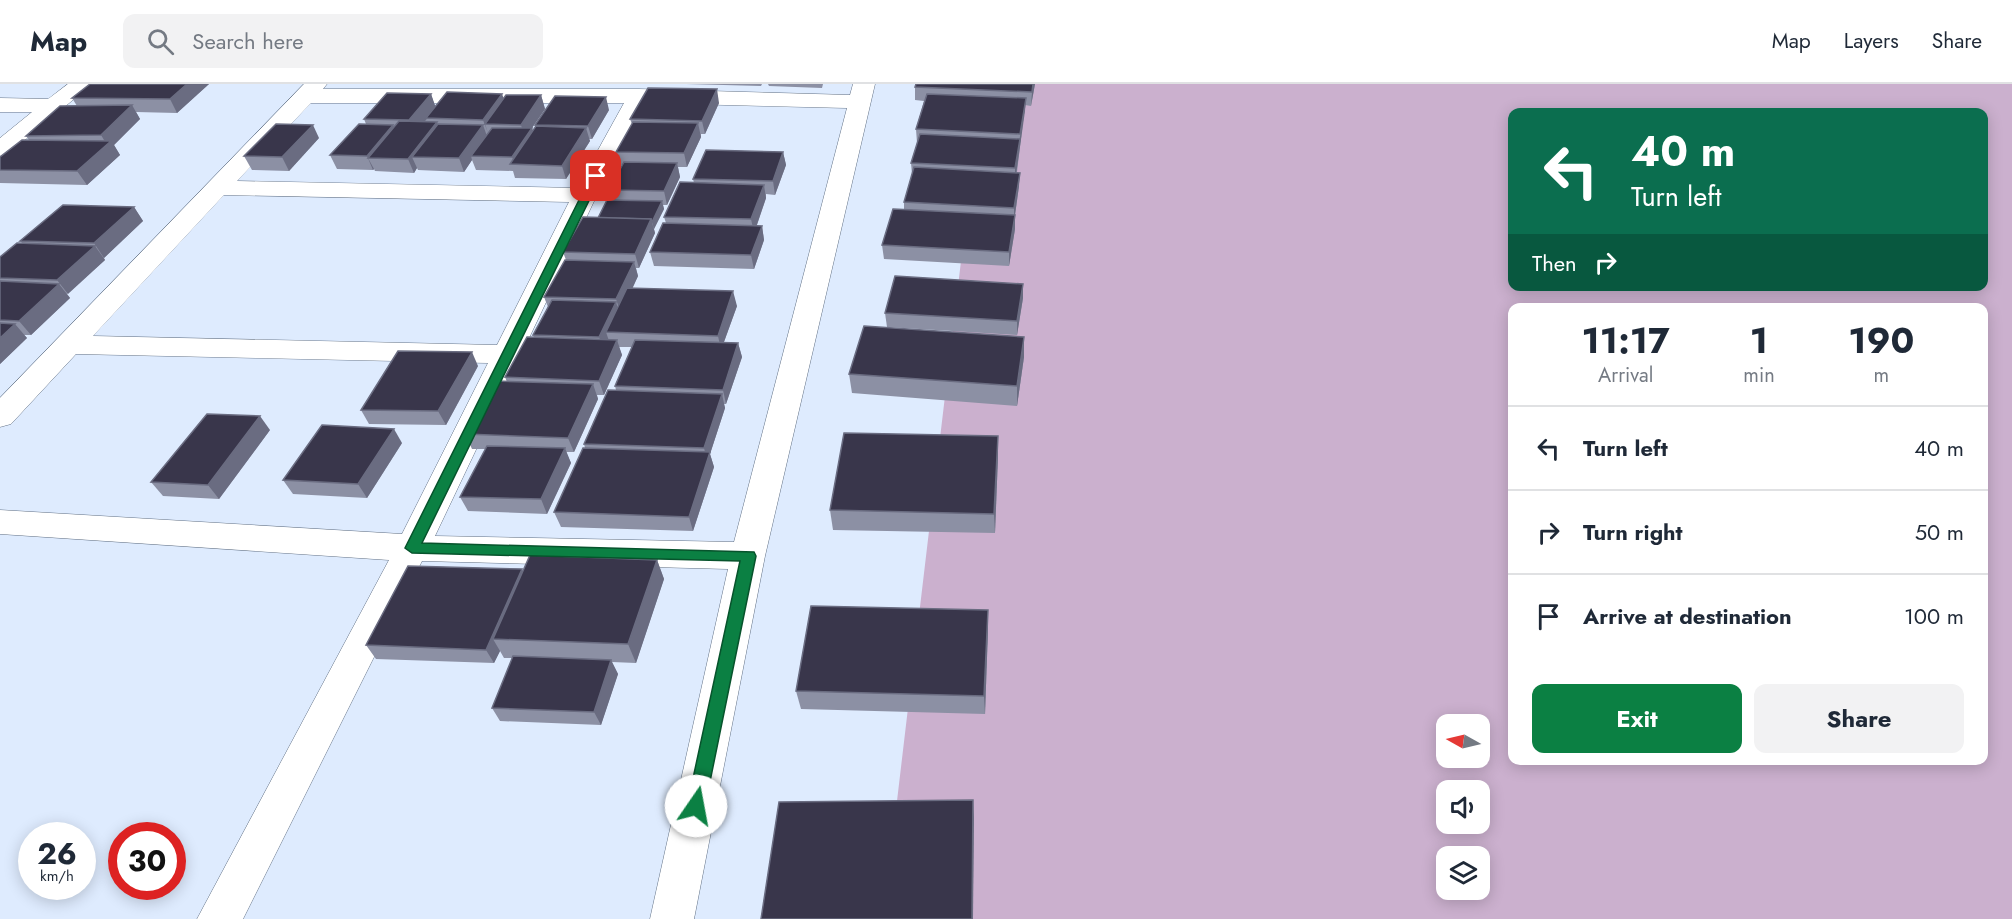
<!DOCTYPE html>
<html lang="en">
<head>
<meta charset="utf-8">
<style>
  :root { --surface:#fff; --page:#f2f2f3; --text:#1f2937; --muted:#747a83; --line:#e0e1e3; --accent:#0b8043 }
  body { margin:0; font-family:Jost,sans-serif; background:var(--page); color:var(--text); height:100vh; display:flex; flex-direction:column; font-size:22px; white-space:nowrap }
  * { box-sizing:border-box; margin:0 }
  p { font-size:20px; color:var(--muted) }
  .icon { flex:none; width:33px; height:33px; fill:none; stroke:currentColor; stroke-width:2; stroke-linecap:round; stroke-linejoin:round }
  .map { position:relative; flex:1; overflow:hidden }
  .side { position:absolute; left:1508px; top:219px; width:480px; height:462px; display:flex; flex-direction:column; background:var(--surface); border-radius:12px; box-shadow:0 3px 15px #0003 }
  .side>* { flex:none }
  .banner { position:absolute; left:1508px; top:24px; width:480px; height:183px; border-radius:12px; box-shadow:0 3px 15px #0003; background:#0b6e4f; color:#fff; overflow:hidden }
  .needle { width:39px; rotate:278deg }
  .tools { position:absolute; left:1436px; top:630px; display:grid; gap:12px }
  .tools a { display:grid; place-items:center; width:54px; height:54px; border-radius:12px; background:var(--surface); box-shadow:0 3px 15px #0003; font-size:30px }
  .speed { position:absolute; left:18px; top:738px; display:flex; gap:12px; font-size:30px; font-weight:700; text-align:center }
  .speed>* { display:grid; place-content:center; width:78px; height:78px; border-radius:50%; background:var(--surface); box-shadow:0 3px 15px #0003; line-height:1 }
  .speed small { font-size:15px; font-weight:400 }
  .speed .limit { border:9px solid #d22; background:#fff; color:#111 }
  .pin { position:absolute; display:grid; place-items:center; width:51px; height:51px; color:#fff; margin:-26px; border-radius:12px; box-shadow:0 3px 9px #0006 }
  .me { position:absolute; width:66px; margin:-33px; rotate:12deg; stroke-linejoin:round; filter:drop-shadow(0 0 4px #0008) }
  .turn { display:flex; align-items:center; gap:21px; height:126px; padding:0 24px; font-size:27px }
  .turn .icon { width:78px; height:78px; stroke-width:2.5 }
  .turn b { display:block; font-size:42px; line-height:51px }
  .then { display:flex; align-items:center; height:57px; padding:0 24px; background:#0003; gap:12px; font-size:22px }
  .eta { display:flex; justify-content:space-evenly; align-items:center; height:102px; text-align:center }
  .eta b { font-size:36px; font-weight:700; line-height:42px }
  .button { display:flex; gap:12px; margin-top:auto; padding:12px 24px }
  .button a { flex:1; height:69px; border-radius:12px; background:var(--accent); color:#fff; font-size:24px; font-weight:700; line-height:69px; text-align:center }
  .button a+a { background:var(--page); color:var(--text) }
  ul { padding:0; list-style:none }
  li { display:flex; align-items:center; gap:18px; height:84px; padding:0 24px; border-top:2px solid var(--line) }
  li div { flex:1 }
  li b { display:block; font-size:22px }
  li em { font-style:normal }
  header { display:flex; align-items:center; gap:36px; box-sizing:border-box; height:84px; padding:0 30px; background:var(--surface); border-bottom:2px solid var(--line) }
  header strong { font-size:28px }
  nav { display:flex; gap:33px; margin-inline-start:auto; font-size:21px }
  .search { width:420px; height:54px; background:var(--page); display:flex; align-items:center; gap:15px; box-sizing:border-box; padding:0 21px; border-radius:12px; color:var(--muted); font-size:22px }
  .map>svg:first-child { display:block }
</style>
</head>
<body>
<header>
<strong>Map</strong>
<div class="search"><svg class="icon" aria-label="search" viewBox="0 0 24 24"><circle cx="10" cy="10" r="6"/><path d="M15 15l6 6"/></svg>Search here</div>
<nav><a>Map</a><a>Layers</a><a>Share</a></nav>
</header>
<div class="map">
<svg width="2012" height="835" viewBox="0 0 2012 835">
  <rect width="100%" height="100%" fill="#deebfe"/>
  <path fill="#cbb0ce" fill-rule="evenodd" d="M982,0h1030v835h-1129zM1512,28h471v174h-471zM1512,224h471v452h-471zM1446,640h33v34h-33zM1446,706h33v34h-33zM1446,772h33v34h-33z"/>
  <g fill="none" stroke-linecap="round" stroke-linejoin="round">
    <g stroke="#627185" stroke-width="1">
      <g id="minor">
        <path d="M68,0h24l-84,70 -8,2v-18l32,-26h-32v-14l48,1z"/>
        <path d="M304,0h23l-4,5h316l211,6 3,-11h22l-110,472 -71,363h-44l78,-350 -306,-8 -179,358h-46l192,-359 -389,-26v-24l402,24 86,-171 -412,-9 -65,70 -11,3v-29zM311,19h313l-47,85 -340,-7zM646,19l201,5 -113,434 -299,-6 162,-341zM224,111l345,7 -72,143 -404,-9z"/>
      </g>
    </g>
    <use href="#minor" fill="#fff" fill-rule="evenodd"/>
  </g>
  <g fill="#8c90a4">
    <path d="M90,0h119l-32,29 -41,-1 4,7 -26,26 6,10 -33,30 -87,-2v-26l29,-17 -3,-4 51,-30 -5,-8z"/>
    <path d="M686,0h76l-1,2z"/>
    <path d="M768,0h55l-1,4 -53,-2z"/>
    <path d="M916,0h119l-4,22 -6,-1 -8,67 2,14 -4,29v14l-6,37 -125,-7 -2,-14 22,-35v-8l8,-28 -1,-11 6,-20 -1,-14 8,-28 -9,-1v-13z"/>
    <path d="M431,10l4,13 69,-9 37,-3 4,14 -13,19 1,3 3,-4 -1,-2 74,-15 -17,29h-3l1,2 -24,38 -51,-1 -2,-7 -37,-1 -4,-10 -8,12 -46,-2 -1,-2 -3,5 -39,-2 -1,-2 -1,1 -36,-1 -7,-14 36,-31 -2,-5z"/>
    <path d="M719,19l-14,31h-4v3l-14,30h-9l2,10 -13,28h-4l1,4 -10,20 1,4 -16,35h-3l2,8 -6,12 105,18 -13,36 14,1 4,14 -16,47h-2l1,4 -15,46 4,13 -21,64 -132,-4 -7,-15 31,-64 -1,-4 32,-54 -1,-4 17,-39h-13l3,8 -18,40h-7l1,4 -24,53h-8l5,11 -24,51 -79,-3 -8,-14 26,-48h-14l-7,-15 42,-52 -2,-5 29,-39 -1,-3 15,-28 -4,-10 22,-37 -3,-8 35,-34 14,-18 -3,-10 13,-25h-2l-4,-13 16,-28 -2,-5z"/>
    <path d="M319,54l-30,33 -37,-1 -8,-14z"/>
    <path d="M783,68l3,13 -11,30 -9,-1v4l-9,27 5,1 2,14 -10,29 -100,-3 -4,-14 16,-29 -2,-6 30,-34 -1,-4z"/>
    <path d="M134,123l9,14 -39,37 1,2 -38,34 3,4 -39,37h-7l3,3 -27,26v-107l22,-14 -2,-2z"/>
    <path d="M1023,200v14l-6,37 -130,-8 -2,-14z"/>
    <path d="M1024,253v20l-7,49 -165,-13 -3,-19z"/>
    <path d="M478,282l-32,59 -77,-1 -8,-14z"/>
    <path d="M270,346l-51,69 -56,-3 -12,-14z"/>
    <path d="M998,352v20l-3,77 -162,-3 -3,-20z"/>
    <path d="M402,359l-35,55 -74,-4 -10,-14z"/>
    <path d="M657,476l7,19 -28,84 -24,-1 6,12 -17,51 -101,-4 -8,-13 21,-50h-9l-4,-7 -6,12 -118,-4 -10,-14 157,-74z"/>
    <path d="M988,526v19l-3,85 -184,-5 -5,-18z"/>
  </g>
  <g fill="#6a6c81">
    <path d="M187,0h22l-32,29 -7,-14z"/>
    <path d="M1033,0h2l-4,22 1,-14z"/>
    <path d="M717,5l2,14 -14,31 -3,-13z"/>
    <path d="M431,10l5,14 -21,25 -6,-13z"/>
    <path d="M502,10l5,13 -22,17 3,9 -5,-13z"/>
    <path d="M541,11l4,14 -20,29 -4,-13z"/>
    <path d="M606,13l3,13 -17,29 -4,-13z"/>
    <path d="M1026,14l-1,13 -10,71v-14z"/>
    <path d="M132,21l8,14 -26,26 6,10 -33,30 -10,-14 30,-26 -6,-10z"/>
    <path d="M437,38l5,14 -30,21 5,11 -3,5 -6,-14z"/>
    <path d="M698,39l3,14 -14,30 -3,-14z"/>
    <path d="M313,41l6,13 -30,33 -7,-14z"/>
    <path d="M393,41l6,13 -31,20 6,11 -1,1 -6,-14z"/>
    <path d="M483,41l5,14 -17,17 1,4 -8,12 -5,-14z"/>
    <path d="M532,44l5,14 -22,22 -3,-7z"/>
    <path d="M586,44l4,13 -24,38 -4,-13z"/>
    <path d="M783,68l3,13 -11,30 -2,-14z"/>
    <path d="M677,79l3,14 -13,28 -3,-14z"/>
    <path d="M1020,89l-1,13 -5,36v-14z"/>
    <path d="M764,101l2,13 -12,35 -3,-14z"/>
    <path d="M662,117l2,8 -10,20 -2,-7z"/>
    <path d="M134,123l9,14 -39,37 -10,-15z"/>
    <path d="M1015,131v14l-6,37v-14z"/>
    <path d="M651,135l4,14 -16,35 -4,-14z"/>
    <path d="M762,142l2,14 -10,29 -3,-14z"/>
    <path d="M95,162l10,14 -37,34 -11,-14z"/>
    <path d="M634,178l4,14 -17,38 -5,-15z"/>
    <path d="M59,200l11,14 -39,37 -12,-14z"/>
    <path d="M1023,200v14l-6,37v-14z"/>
    <path d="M733,207l4,15 -16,44 -3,-14z"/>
    <path d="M616,218l4,14 -14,16 3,9 -5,10 -5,-14z"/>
    <path d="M15,240l12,14 -27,26v-26z"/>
    <path d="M1024,253v20l-7,49v-20z"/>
    <path d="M617,256l5,15 -18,40 -5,-14z"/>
    <path d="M738,259l4,14 -16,47 -3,-14z"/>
    <path d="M472,268l6,14 -32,59 -8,-14z"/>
    <path d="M593,300l5,15 -24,53 -6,-14z"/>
    <path d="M722,310l3,14 -15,46 4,13 -21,64 -4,-14 18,-57 -3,-12z"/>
    <path d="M260,332l10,14 -51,69 -11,-14z"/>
    <path d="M394,345l8,14 -35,55 -9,-14z"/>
    <path d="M998,352v20l-3,77 -1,-19z"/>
    <path d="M565,364l6,15 -24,51 -6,-15z"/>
    <path d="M657,476l7,19 -28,84 -8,-19z"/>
    <path d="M522,485l7,15 -36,55 7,12 -6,12 -8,-13z"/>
    <path d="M988,526v19l-3,85 -1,-18z"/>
    <path d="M611,576l7,14 -17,51 -7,-13z"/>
    <path d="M973,716l1,17 -1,102h-1z"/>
  </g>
  <g fill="#39364b" stroke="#6a6c81" stroke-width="1.5">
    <path d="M90,0h97l-17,15 -98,-1z"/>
    <path d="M916,0h117l-1,8 -117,-5z"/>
    <path d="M648,4l69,1 -15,32 -72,-2z"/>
    <path d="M447,8l55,2 -19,26 -57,-2z"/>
    <path d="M387,9l44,1 -22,26 -45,-1z"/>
    <path d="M927,10l99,4 -6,36 -104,-5z"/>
    <path d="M506,11h35l-20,30 -36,-1z"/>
    <path d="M555,12l51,1 -18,29 -53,-1z"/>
    <path d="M132,21l-31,30 -75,1 34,-30z"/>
    <path d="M399,37l38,1 -29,37 -40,-1z"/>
    <path d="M633,38l65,1 -14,30 -68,-1z"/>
    <path d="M276,40l37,1 -31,32 -38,-1z"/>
    <path d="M359,40l34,1 -26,31 -37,-1z"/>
    <path d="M438,40l45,1 -24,33 -47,-1z"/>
    <path d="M536,42l50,2 -24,38 -52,-2z"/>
    <path d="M492,44h40l-20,29 -41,-1z"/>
    <path d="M920,50l100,5 -5,29 -104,-5z"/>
    <path d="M22,56l89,1 -34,30 -77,-1v-13z"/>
    <path d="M706,66l77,2 -10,29 -80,-2z"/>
    <path d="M624,78l53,1 -13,28 -55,-1z"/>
    <path d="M914,83l106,6 -6,35 -110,-6z"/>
    <path d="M680,98l84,3 -13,34 -87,-2z"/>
    <path d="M607,116l55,1 -10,21 -1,-3 -53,-1z"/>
    <path d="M63,121l71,2 -40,36 -74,-2z"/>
    <path d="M893,125l122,6 -6,37 -127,-7z"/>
    <path d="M583,133l68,2 -16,35 -72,-2z"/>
    <path d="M663,139l99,3 -11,29 -101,-3z"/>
    <path d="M17,159l78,3 -38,34 -57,-2v-21z"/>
    <path d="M565,176l69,2 -18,37 -72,-2z"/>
    <path d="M895,192l128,8 -6,37 -132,-8z"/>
    <path d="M0,197l59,3 -40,37 -19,-1z"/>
    <path d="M627,204l106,3 -15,45 -112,-4z"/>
    <path d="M552,216l64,2 -17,35 -66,-2z"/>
    <path d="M0,239l15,1 -15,14z"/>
    <path d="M864,242l160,11 -7,49 -168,-12z"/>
    <path d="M527,253l90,3 -18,41 -94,-4z"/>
    <path d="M635,256l103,3 -15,47 -108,-4z"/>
    <path d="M398,267l74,1 -34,59 -77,-1z"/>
    <path d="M495,297l98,3 -25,54 -103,-4z"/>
    <path d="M608,306l114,4 -18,54 -120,-4z"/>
    <path d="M207,330l53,2 -52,69 -57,-3z"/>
    <path d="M322,341l72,4 -36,55 -75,-4z"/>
    <path d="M844,349l154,3 -4,78 -164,-4z"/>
    <path d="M487,362l78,2 -24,51 -81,-2z"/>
    <path d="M583,364l127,4 -21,65 -135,-5z"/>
    <path d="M530,471l127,5 -29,84 -135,-5z"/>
    <path d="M408,482l114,3 -36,81 -120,-5z"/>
    <path d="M811,522l177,4 -4,86 -188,-5z"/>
    <path d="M513,572l98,4 -17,52 -102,-4z"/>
    <path d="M973,716l-1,119h-211l18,-117z"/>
  </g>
  <path fill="#0b8043" stroke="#07532c" stroke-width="1.5" d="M592,90l9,2 -179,367 332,9 2,4 -51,250 -3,5 -6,3 -6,-3 -3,-5 53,-245 -328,-8 -7,-5z"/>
</svg>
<div class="tools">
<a><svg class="needle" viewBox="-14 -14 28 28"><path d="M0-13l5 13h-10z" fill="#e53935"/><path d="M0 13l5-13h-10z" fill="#747a83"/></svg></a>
<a><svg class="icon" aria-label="sound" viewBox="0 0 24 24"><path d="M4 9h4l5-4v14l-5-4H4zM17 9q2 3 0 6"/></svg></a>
<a><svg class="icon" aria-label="layers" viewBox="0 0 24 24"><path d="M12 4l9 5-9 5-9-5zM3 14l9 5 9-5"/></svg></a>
</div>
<div class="speed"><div>26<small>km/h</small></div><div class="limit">30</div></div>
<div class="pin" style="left:596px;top:92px;background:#d93025"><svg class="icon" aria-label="arrive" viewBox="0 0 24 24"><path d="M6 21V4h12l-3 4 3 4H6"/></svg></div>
<svg class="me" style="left:696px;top:722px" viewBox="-20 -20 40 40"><circle r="19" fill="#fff"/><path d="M0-13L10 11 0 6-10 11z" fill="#0b8043"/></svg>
<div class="banner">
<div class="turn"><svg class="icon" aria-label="left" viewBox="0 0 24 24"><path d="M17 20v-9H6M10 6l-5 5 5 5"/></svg><div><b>40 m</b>Turn left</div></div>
<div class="then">Then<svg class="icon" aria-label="right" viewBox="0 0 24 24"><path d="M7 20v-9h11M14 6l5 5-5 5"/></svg></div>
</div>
<section class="side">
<div class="eta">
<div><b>11:17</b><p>Arrival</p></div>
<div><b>1</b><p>min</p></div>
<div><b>190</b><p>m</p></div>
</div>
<ul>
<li><svg class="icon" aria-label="left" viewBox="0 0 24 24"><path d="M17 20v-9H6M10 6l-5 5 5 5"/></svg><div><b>Turn left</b></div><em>40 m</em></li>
<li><svg class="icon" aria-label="right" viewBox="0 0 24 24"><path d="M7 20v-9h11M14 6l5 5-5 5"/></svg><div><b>Turn right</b></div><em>50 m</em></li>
<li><svg class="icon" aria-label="arrive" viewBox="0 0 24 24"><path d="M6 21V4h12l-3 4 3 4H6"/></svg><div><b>Arrive at destination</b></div><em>100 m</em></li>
</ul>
<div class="button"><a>Exit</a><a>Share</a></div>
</section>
</div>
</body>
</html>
